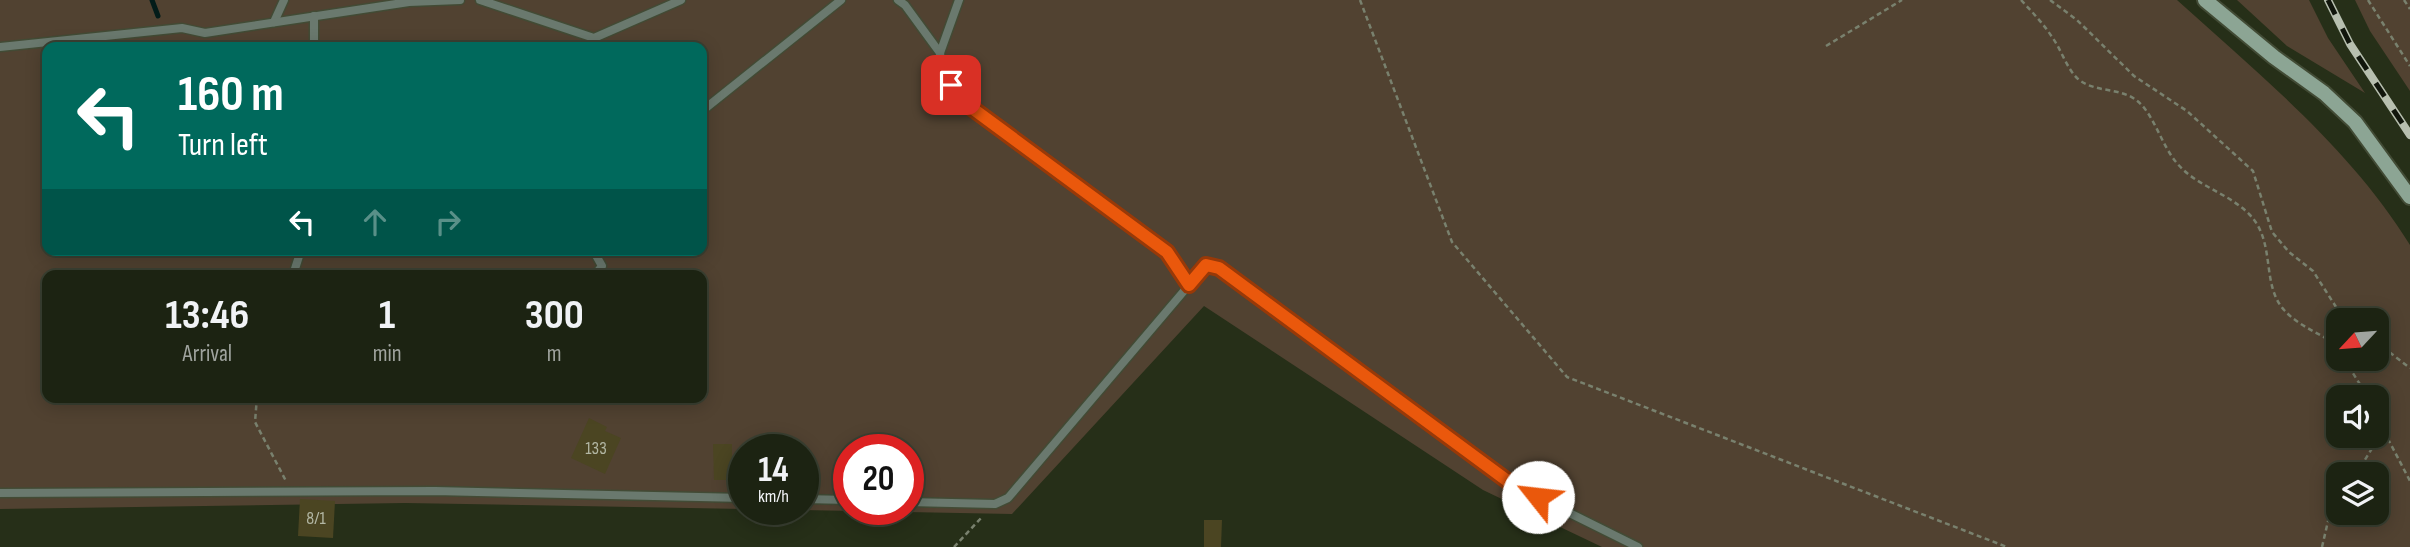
<!DOCTYPE html>
<html lang="en">
<head>
<meta charset="utf-8">
<style>
  :root { --surface:#1c2312; --page:#292f20; --text:#f1f3f6; --muted:#a0a49f; --line:#3a4032 }
  body { margin:0; font-family:"Sofia Sans Condensed",sans-serif; background:var(--page); color:var(--text); height:100vh; display:flex; flex-direction:column; font-size:26px; white-space:nowrap }
  * { box-sizing:border-box; margin:0 }
  p { font-size:23px; color:var(--muted) }
  .icon { flex:none; width:38px; height:38px; fill:none; stroke:currentColor; stroke-width:2; stroke-linecap:round; stroke-linejoin:round }
  .map { position:relative; flex:1; overflow:hidden }
  .details { position:absolute; left:42px; top:270px; width:665px; height:133px; display:flex; flex-direction:column; background:var(--surface); border-radius:14px; box-shadow:0 4px 18px #0003,0 0 0 2px var(--line) }
  .details>* { flex:none }
  .top-card { position:absolute; left:42px; top:42px; width:665px; height:214px; border-radius:14px; box-shadow:0 4px 18px #0003,0 0 0 2px var(--line); background:#00695c; color:#fff; overflow:hidden }
  .needle { width:46px; rotate:244deg }
  .fabs { position:absolute; left:2326px; top:308px; display:grid; gap:14px }
  .fabs a { display:grid; place-items:center; width:63px; height:63px; border-radius:14px; background:var(--surface); box-shadow:0 4px 18px #0003,0 0 0 2px var(--line); font-size:35px }
  .speed { position:absolute; left:728px; top:434px; display:flex; gap:14px; font-size:35px; font-weight:700; text-align:center }
  .speed>* { display:grid; place-content:center; width:91px; height:91px; border-radius:50%; background:var(--surface); box-shadow:0 4px 18px #0003,0 0 0 2px var(--line); line-height:1 }
  .speed small { font-size:18px; font-weight:400 }
  .speed .limit { border:10px solid #d22; background:#fff; color:#111 }
  .pin { position:absolute; display:grid; place-items:center; width:60px; height:60px; color:#fff; margin:-30px; border-radius:14px; box-shadow:0 4px 10px #0006 }
  .me { position:absolute; width:77px; margin:-38px; rotate:299deg; stroke-linejoin:round; filter:drop-shadow(0 0 5px #0008) }
  .turn { display:flex; align-items:center; gap:24px; height:147px; padding:0 21px; font-size:32px }
  .turn .icon { width:91px; height:91px; stroke-width:2.5 }
  .turn b { display:block; font-size:49px; line-height:60px }
  .lanes { display:flex; align-items:center; height:66px; padding:0 21px; background:#0003; justify-content:center; gap:35px; direction:ltr }
  .lanes .off { opacity:.35 }
  .eta { display:flex; justify-content:space-evenly; align-items:center; height:119px; text-align:center }
  .eta b { font-size:42px; font-weight:700; line-height:49px }
  .map>svg:first-child { display:block }
</style>
</head>
<body>
<div class="map">
<svg width="2410" height="547" viewBox="0 0 2410 547">
  <rect width="100%" height="100%" fill="#262f18"/>
  <g fill="#514231" fill-rule="evenodd">
    <path d="M0,0h2177c83,75 174,149 233,245v302h-808l-119,-57 -279,-184 -192,208 -260,-5h51v-59h-59v59l-339,-6 -405,6zM47,47h655v203h-655zM47,275h655v122h-655zM2338,320h38v39h-38zM2338,397h38v39h-38zM849,450h59v59h-59zM2338,474h38v39h-38z"/>
    <path d="M2237,0h72l19,38 37,55 -78,-47z"/>
    <path d="M2355,0h55v91l-40,-60z"/>
  </g>
  <g fill="none" stroke-linecap="round" stroke-linejoin="round">
    <path stroke="#031c19" stroke-width="5" d="M152,0l6,16"/>
  </g>
  <g fill="#4b4522">
    <path d="M589,418l18,9 -2,4 16,7 -16,36 -34,-16z"/>
    <path d="M713,444h19v36h-18z"/>
    <path d="M300,499l35,2 -2,37 -35,-2z"/>
    <path d="M1204,520h18l-1,27h-17z"/>
  </g>
  <g fill="none" stroke-linecap="round" stroke-linejoin="round">
    <g stroke="#424b35" stroke-width="11">
      <g id="lane">
        <path d="M480,0l114,38 87,-38"/>
        <path d="M898,0l7,5 35,48"/>
        <path d="M959,0l-19,53 2,16 19,31 206,152 23,33"/>
        <path d="M274,22l10,-22"/>
        <path d="M0,47l182,-19 23,5 204,-31 51,-2"/>
        <path d="M314,47v-31"/>
        <path d="M702,111l139,-111"/>
        <path d="M593,250l9,16 -7,9"/>
        <path d="M293,275l8,-25"/>
        <path d="M0,493l435,-2 309,7"/>
        <path d="M803,499l46,1"/>
        <path d="M908,502l87,2 13,-6 198,-233 13,3 294,217 125,62"/>
      </g>
    </g>
    <g stroke="#424b35" stroke-width="18">
      <path id="secondary" d="M2205,0l69,57 50,36 31,29 55,75"/>
    </g>
    <g stroke="#79816e" stroke-width="2.5" stroke-dasharray="5 3.5" stroke-linecap="butt">
      <path d="M1360,0l92,242 115,135 440,170"/>
      <path d="M2021,0c11,12 22,23 31,37 9,12 14,30 25,41 16,15 42,9 59,22 17,12 25,44 40,62 19,24 51,30 73,52 28,28 11,71 36,97 13,14 33,22 49,32l4,6"/>
      <path d="M2050,0l27,20 57,56 53,35 66,60 19,61 17,20 24,19 25,39 12,10"/>
      <path d="M2368,0l42,66"/>
      <path d="M2404,0l6,9"/>
      <path d="M1826,46l76,-46"/>
      <path d="M2376,342l34,26"/>
      <path d="M2344,359l24,38"/>
      <path d="M257,397l-2,25 31,59"/>
      <path d="M2376,416l34,65"/>
      <path d="M2356,474l27,-43"/>
      <path d="M954,547l29,-31"/>
      <path d="M2322,547l7,-30 9,-14"/>
    </g>
    <use href="#lane" stroke="#6a796e" stroke-width="8"/>
    <use href="#secondary" stroke="#8ca594" stroke-width="14"/>
    <g stroke="#b7bfaf" stroke-width="8">
      <path id="rail" d="M2328,0l22,44 60,91"/>
    </g>
    <use href="#rail" stroke="#11160c" stroke-width="5" stroke-dasharray="16" stroke-linecap="butt"/>
  </g>
  <g fill="none" stroke-linecap="round" stroke-linejoin="round">
    <g stroke="#983908" stroke-width="18">
      <path id="route" d="M951,85l10,15 206,152 22,33 17,-20 13,3 294,217 25,12"/>
    </g>
    <use href="#route" stroke="#ea580c" stroke-width="12"/>
  </g>
  <g text-anchor="middle" stroke-width="5" stroke-linejoin="round" paint-order="stroke">
    <g font-size="18" fill="#b2b6a3">
      <text x="596" y="454">133</text>
      <text x="316" y="524">8/1</text>
    </g>
  </g>
</svg>
<div class="fabs">
<a><svg class="needle" viewBox="-14 -14 28 28"><path d="M0-13l5 13h-10z" fill="#e53935"/><path d="M0 13l5-13h-10z" fill="#a0a49f"/></svg></a>
<a><svg class="icon" aria-label="sound" viewBox="0 0 24 24"><path d="M4 9h4l5-4v14l-5-4H4zM17 9q2 3 0 6"/></svg></a>
<a><svg class="icon" aria-label="layers" viewBox="0 0 24 24"><path d="M12 4l9 5-9 5-9-5zM3 14l9 5 9-5"/></svg></a>
</div>
<div class="speed"><div>14<small>km/h</small></div><div class="limit">20</div></div>
<div class="pin" style="left:951px;top:85px;background:#d93025"><svg class="icon" aria-label="arrive" viewBox="0 0 24 24"><path d="M6 21V4h12l-3 4 3 4H6"/></svg></div>
<svg class="me" style="left:1538px;top:497px" viewBox="-20 -20 40 40"><circle r="19" fill="#fff"/><path d="M0-13L10 11 0 6-10 11z" fill="#ea580c"/></svg>
<div class="top-card">
<div class="turn"><svg class="icon" aria-label="left" viewBox="0 0 24 24"><path d="M17 20v-9H6M10 6l-5 5 5 5"/></svg><div><b>160 m</b>Turn left</div></div>
<div class="lanes"><svg class="icon" aria-label="left" viewBox="0 0 24 24"><path d="M17 20v-9H6M10 6l-5 5 5 5"/></svg><svg class="icon off" aria-label="ahead" viewBox="0 0 24 24"><path d="M12 20V5M6 11l6-6 6 6"/></svg><svg class="icon off" aria-label="right" viewBox="0 0 24 24"><path d="M7 20v-9h11M14 6l5 5-5 5"/></svg></div>
</div>
<section class="details">
<div class="eta">
<div><b>13:46</b><p>Arrival</p></div>
<div><b>1</b><p>min</p></div>
<div><b>300</b><p>m</p></div>
</div>
</section>
</div>
</body>
</html>
